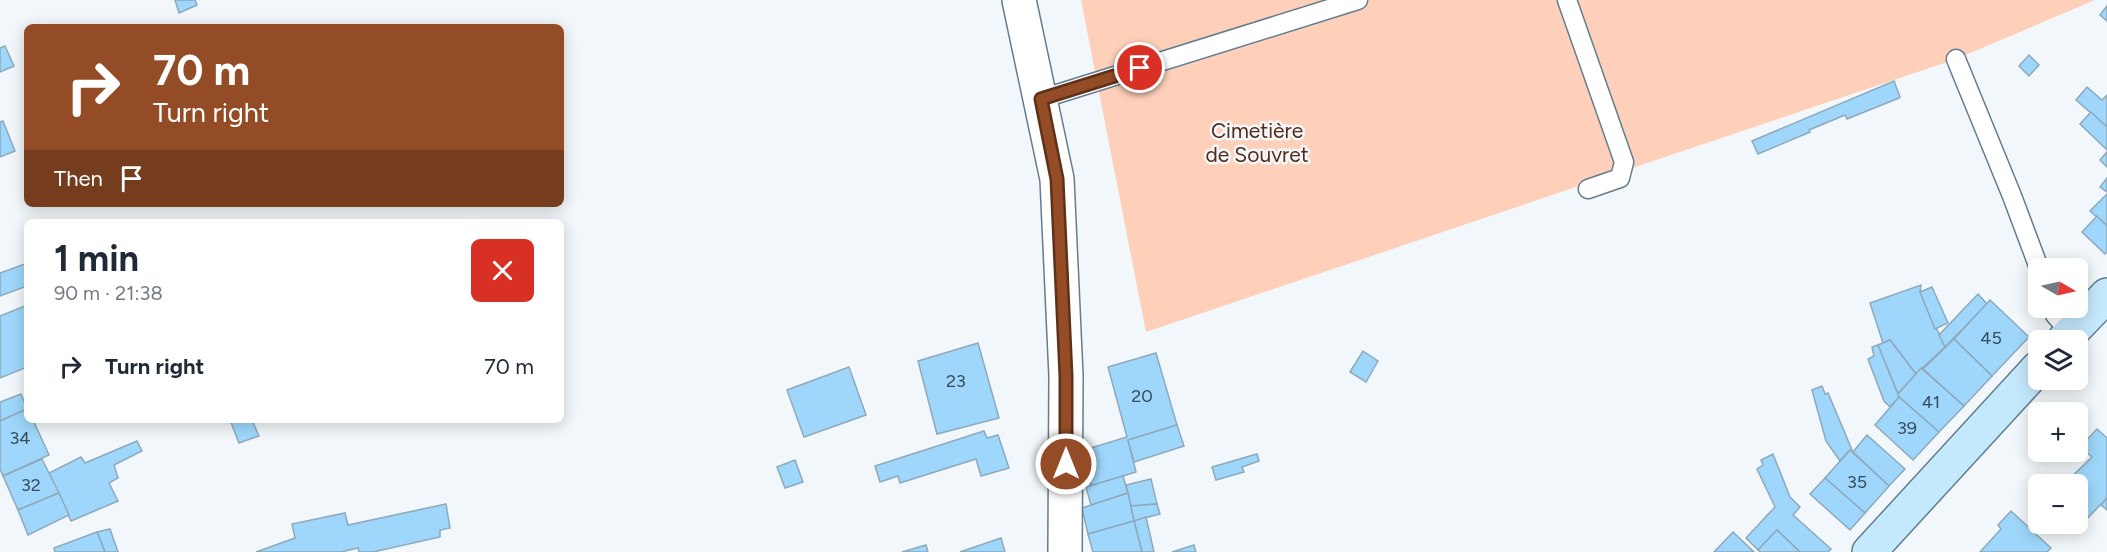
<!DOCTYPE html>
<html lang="en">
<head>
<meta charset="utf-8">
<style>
  :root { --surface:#fff; --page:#f6f6f7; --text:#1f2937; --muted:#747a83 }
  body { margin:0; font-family:Figtree,sans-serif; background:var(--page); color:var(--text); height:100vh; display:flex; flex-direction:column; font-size:22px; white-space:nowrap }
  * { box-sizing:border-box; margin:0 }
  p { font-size:20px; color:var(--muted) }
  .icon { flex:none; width:33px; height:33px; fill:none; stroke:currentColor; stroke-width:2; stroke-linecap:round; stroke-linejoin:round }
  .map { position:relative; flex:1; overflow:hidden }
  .panel { position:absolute; left:24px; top:219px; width:540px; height:204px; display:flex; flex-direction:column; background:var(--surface); border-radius:9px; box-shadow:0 3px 15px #0003 }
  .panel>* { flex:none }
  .top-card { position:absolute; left:24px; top:24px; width:540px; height:183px; border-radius:9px; box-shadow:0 3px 15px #0003; background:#934c26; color:#fff; overflow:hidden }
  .needle { width:39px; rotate:99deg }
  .buttons { position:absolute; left:2028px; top:258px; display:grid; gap:12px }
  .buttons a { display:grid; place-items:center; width:60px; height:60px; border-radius:9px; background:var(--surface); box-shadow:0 3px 15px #0003; font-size:30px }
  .pin { position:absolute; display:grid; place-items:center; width:51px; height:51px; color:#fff; margin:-26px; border:3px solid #fff; border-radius:50%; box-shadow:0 2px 6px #0007 }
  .me { position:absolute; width:66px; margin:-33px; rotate:0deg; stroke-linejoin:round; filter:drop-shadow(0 0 4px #0008) }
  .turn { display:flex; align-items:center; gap:21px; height:126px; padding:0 30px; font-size:27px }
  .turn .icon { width:78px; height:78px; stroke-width:2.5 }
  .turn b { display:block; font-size:42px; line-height:51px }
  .then { display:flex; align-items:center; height:57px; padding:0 30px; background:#0003; gap:12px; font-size:22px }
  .round { display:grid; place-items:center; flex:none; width:63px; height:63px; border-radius:9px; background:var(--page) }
  .summary { display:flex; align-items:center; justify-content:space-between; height:102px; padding:0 30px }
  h1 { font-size:36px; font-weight:700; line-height:45px }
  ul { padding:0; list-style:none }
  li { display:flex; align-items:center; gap:18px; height:90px; padding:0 30px }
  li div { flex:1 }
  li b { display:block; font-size:22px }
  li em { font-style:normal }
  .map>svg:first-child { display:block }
</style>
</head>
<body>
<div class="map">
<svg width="2107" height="552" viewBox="0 0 2107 552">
  <rect width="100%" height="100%" fill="#f1f7fa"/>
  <path fill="#fed0ba" d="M1081,0h1014l-139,59 -810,273z"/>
  <g fill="#9ed7fb" stroke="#8ea9bb" stroke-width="1.5">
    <path d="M175,0h20l2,5 -18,8z"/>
    <path d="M2107,6v15l-7,-6z"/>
    <path d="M5,46l9,20 -14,6v-24z"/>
    <path d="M2029,55l10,10 -10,11 -10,-10z"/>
    <path d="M1894,81l6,16 -1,1 -52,21 -2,-4 -36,15 1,2 -52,22 -6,-13z"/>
    <path d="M2087,87l15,13 5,-5v32l-31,-27z"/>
    <path d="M2091,112l16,15v23l-27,-26z"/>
    <path d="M3,121l12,30 -15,6v-35z"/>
    <path d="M2107,152v15l-7,-7z"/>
    <path d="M2107,178v14l-7,-5z"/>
    <path d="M2107,194v32l-17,-15z"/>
    <path d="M2097,216l10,10v26l-2,2 -23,-22z"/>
    <path d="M25,264l2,5v17l-27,10v-23z"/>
    <path d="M1921,285l-1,7 25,55 -29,27 -26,-34 -7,3 -13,-40z"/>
    <path d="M1932,287l16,36 -13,6 -15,-37z"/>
    <path d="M1978,294l9,10 -42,43 -6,-12z"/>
    <path d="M1990,300l39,37 -37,39 -38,-37z"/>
    <path d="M27,305v62l-27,11v-62z"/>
    <path d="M1954,339l38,37 -28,30 -41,-37z"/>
    <path d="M1890,340l26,34 -18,20 -20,-49z"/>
    <path d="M978,343l21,75 -62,16 -19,-73z"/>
    <path d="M1878,345l21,52 -9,10 -6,-6 -16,-42 6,-3 -2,-9z"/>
    <path d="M1363,351l15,10 -12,21 -16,-10z"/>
    <path d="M1156,353l21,72 -49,15 8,32 -45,14 -10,-35 46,-14 -19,-70z"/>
    <path d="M849,367l17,48 -62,22 -17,-47z"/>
    <path d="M1921,368l43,38 -25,26 -40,-35 -1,-3z"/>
    <path d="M1822,386l3,8 3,-1 24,57v1l-2,-1 -10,11 -14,-20 -14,-51z"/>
    <path d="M21,394l6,15 -27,12v-19z"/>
    <path d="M1899,397l40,35 -26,28 -38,-35z"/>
    <path d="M27,409v11h6l16,35 -46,21 -3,-7v-48z"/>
    <path d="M230,420h22l7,16 -20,7z"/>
    <path d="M1177,425l7,21 -50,16 -6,-22z"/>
    <path d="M2097,429l10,9v60l-29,30 -5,-4h5v-40h-14l28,-27 -12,-10z"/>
    <path d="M984,431l3,7 11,-3 11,33 -28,8 -5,-17 -76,24 -2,-7 -18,6 -5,-16z"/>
    <path d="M1867,435l38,34 -16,17 -36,-34z"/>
    <path d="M137,441l5,10 -28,14 4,13 -9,5 9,18 -47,20 -22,-48 32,-16 4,6z"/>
    <path d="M1850,450l39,36 -24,27 -40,-35z"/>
    <path d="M1257,454l2,7 -17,6 2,5 -28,8 -4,-13z"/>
    <path d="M1773,454l17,43 10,10 -7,8 38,34 -3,3h-28l-23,-22 -19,20 -12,-12 29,-31 -18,-38 6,-4 -2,-5z"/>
    <path d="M42,459l17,34 -41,17 -15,-34z"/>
    <path d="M795,460l8,22 -18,6 -8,-21z"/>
    <path d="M1123,476l5,17 -37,12 -5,-18z"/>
    <path d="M1825,478l40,35 -15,17 -40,-36z"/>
    <path d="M1151,479l6,25 -26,2 -5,-21z"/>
    <path d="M59,493l10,22 -41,20 -10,-25z"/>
    <path d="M1128,493l6,28 -46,13 -6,-26z"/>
    <path d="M2107,498v12l-6,-5z"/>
    <path d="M446,504l4,24 -10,2v7l-67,15h-14l-1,-4 -17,4h-85l39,-14 -3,-14 53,-11 3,12z"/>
    <path d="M1157,504l3,10 -26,7 -3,-15z"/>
    <path d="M2011,511l40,37 -4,4h-67l21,-23 -3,-4z"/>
    <path d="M1146,517l8,35h-12l-8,-31z"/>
    <path d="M1134,521l8,31h-49l-5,-18z"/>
    <path d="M110,529l8,23h-13l-8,-20z"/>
    <path d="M1777,530l23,22h-39l-3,-2z"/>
    <path d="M97,532l8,20h-50l-1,-4z"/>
    <path d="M1733,532l21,20h-40z"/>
    <path d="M1001,538l4,14h-45z"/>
    <path d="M926,545l2,7h-26z"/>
    <path d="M1194,545l2,7h-24z"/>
  </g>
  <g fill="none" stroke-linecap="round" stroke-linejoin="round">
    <g stroke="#637d8e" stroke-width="21">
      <g id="service">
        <path d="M1567,0l57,162 -4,16 -32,11"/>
        <path d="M1956,59l56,137 27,72"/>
        <path d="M1041,99l317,-99"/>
        <path d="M2053,308l2,7 16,18"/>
      </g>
    </g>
    <g stroke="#637d8e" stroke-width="36">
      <path id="minor" d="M1019,0l38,179 9,197 -1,176"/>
    </g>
    <g stroke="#637d8e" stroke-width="36">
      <g id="secondary">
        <path d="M2064,340l43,-45"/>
        <path d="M1869,552l169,-184"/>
      </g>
    </g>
    <use href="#service" stroke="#fff" stroke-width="18"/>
    <use href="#minor" stroke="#fff" stroke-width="33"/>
    <use href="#secondary" stroke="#c5e9fc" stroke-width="33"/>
  </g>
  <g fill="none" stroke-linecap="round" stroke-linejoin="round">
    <g stroke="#603119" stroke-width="15">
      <path id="route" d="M1066,464v-88l-9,-197 -16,-80 99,-31"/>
    </g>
    <use href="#route" stroke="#934c26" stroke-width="10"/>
  </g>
  <g text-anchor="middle" stroke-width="5" stroke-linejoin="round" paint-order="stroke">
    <g font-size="18" fill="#364c5a">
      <text x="1991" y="344">45</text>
      <text x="956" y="387">23</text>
      <text x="1142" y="402">20</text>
      <text x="1931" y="408">41</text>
      <text x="1907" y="434">39</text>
      <text x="20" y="444">34</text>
      <text x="1857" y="488">35</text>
      <text x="31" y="491">32</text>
    </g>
    <g font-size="21" fill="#572a12" stroke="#f1f7fa">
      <text x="1257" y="138">Cimetière<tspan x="1257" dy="24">de Souvret</tspan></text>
    </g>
  </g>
</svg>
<div class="buttons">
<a><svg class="needle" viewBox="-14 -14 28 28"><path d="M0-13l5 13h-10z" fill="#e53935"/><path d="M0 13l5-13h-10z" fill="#747a83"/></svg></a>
<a><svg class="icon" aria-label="layers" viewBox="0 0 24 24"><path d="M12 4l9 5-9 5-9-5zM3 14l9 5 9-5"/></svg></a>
<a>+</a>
<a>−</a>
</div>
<div class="pin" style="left:1140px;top:68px;background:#d93025"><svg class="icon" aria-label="arrive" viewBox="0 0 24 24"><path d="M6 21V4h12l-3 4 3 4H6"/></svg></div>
<svg class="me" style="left:1066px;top:464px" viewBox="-20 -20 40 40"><circle r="17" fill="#934c26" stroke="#fff" stroke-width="3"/><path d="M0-11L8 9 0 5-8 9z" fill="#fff"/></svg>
<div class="top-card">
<div class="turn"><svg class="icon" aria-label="right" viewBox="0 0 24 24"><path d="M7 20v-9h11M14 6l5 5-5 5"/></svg><div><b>70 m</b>Turn right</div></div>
<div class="then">Then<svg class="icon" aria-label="arrive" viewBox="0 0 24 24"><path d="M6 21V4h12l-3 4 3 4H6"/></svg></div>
</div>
<section class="panel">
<div class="summary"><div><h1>1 min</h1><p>90 m · 21:38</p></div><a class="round" style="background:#d93025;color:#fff"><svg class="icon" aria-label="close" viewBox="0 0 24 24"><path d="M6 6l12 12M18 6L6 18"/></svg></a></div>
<ul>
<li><svg class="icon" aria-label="right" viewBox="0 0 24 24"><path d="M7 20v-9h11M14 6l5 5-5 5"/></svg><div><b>Turn right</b></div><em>70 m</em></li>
</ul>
</section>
</div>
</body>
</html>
